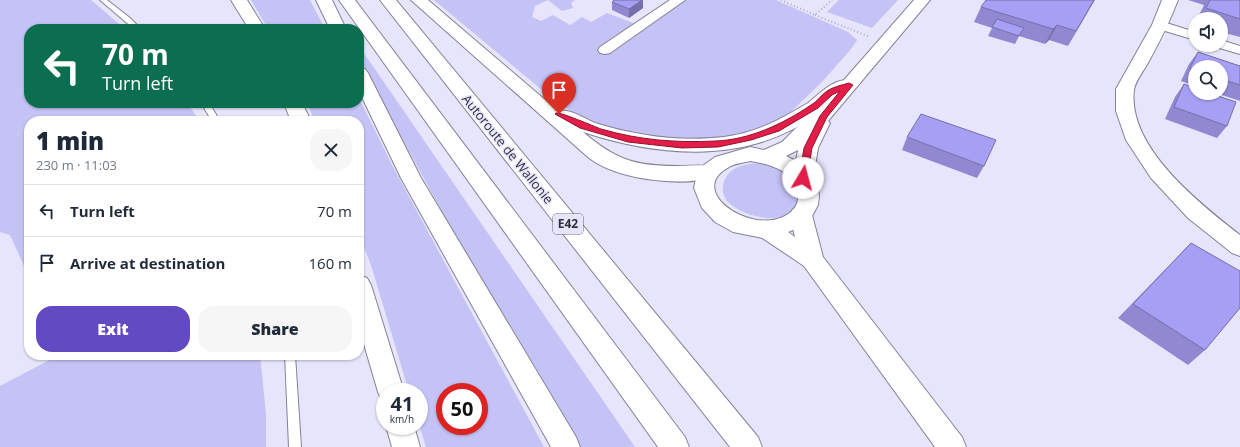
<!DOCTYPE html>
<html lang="en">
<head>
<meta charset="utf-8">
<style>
  :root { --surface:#fff; --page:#f6f6f7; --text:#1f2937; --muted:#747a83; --line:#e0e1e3; --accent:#624ac2 }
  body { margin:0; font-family:"Open Sans",sans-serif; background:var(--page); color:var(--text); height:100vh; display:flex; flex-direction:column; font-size:15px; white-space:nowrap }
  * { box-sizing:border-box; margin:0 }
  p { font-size:13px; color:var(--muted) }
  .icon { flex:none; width:22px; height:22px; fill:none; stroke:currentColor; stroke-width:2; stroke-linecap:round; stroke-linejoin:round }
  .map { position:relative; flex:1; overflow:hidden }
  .details { position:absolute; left:24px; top:116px; width:340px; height:244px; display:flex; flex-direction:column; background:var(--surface); border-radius:16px; box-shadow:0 1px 3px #0004 }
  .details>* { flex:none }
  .guide { position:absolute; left:24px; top:24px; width:340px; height:84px; border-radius:16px; box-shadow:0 1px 3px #0004; background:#0b6e4f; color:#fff; overflow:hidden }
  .controls { position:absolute; left:1188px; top:12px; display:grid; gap:8px }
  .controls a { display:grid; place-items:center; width:40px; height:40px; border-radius:50%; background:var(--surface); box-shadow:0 1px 3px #0004; font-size:20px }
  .speed { position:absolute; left:376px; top:383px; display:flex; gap:8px; font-size:20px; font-weight:700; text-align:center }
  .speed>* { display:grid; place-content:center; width:52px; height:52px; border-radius:50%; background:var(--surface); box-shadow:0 1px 3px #0004; line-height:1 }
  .speed small { font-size:10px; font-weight:400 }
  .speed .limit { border:6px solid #d22; background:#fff; color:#111 }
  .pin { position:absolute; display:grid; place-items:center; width:34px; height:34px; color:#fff; margin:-41px -17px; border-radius:50% 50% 50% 0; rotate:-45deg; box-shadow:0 0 4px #0007 }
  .pin .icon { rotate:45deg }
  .me { position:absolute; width:44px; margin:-22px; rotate:8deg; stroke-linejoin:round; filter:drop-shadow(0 0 3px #0008) }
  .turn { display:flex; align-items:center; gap:14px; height:84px; padding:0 12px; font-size:18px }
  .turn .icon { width:52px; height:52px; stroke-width:2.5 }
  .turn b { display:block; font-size:28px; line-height:34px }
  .round { display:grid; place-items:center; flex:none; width:42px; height:42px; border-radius:16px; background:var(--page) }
  .summary { display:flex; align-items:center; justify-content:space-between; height:68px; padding:0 12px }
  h1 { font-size:24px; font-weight:800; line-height:30px }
  .cta { display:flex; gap:8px; margin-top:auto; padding:8px 12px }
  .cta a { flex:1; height:46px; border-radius:16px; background:var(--accent); color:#fff; font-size:16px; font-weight:800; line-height:46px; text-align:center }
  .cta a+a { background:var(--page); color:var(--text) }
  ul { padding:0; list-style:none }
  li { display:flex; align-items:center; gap:12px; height:52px; padding:0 12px; border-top:1px solid var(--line) }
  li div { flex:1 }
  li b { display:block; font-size:15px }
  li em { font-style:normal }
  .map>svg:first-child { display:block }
</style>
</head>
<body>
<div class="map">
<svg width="1240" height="447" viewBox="0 0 1240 447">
  <rect width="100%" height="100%" fill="#e6e5fc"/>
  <g fill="#c5c2f6" fill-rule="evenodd">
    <path d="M0,0h91l34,29h-96v74h158l13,18h-171v156l-19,-42 -10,-3z"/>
    <path d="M251,0h59l15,29h-57z"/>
    <path d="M434,0h141l-4,3 2,5 -11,3 -14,-11 -13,6 -3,11 9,4 12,-6 17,10 12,-8 9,5 16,-9 29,11 -17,20 66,-44h91l72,32 9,8 -6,9 -29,33 -43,41 -59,17h-51l-46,-7 -48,-19 -21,-14z"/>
    <path d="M839,0h59l-26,28 -45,-16z"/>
    <path d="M359,46l276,401h-60l-130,-230 -73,-133 -13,-27z"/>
    <path d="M359,98l33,67 152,282h-118l-7,-23v-32h-10l-38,-127 -12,-30v-114h-44l-8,-18h52zM445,392h34v34h-34z"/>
    <path d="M760,163c17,4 50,17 37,41 -13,24 -55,13 -70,-3 -3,-4 -5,-10 -4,-14 2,-20 21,-23 37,-24z"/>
    <path d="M59,355h201l6,59v33h-266v-61z"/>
  </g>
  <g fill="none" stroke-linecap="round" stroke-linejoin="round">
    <g stroke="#838297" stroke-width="2">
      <g id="service">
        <path d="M100,0h7l23,18 11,11h-7z"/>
        <path d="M201,103h8l11,18h-8z"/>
        <path d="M285,355h10l6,92h-12z"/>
      </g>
    </g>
    <g stroke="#838297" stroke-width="2">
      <g id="minor">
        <path d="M670,0h15l-75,53 -5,1 -5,-1 -2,-3 2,-3z"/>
        <path d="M1160,21l35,11v8l-40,-12 -2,-3 2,-3z"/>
        <path d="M1221,40l19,6v8l-24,-7 -1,-2h6z"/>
      </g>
    </g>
    <g stroke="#838297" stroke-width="2">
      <g id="tertiary">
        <path d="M231,0h16l18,29h-16z"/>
        <path d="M1162,0h16c-8,21 -18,41 -29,61 -4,8 -14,20 -15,29 -7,57 66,114 106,145v21l-8,-3 -44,-35 -37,-40 -25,-38 -10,-29v-22l36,-64z"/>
        <path d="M284,103h18l9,18h-20z"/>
        <path d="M801,207l8,2 3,6 11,42 139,180 4,10h-31l-131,-181 -46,-31 -3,-6 3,-6c15,-4 25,6 37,14l-5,-22 3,-6z"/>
        <path d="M359,275l8,3 4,7 33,107h-19v10l-3,-1 -4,-9 -19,-65z"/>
        <path d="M386,426h28l6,21h-28z"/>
      </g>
    </g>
    <g stroke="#838297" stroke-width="2">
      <path id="secondary" d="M914,0h16l-102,121 2,2 -12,25 -5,30 5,9 1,9 -1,9 -7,13 -7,7 -18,8 -23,5 -30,-6 -18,-10 -13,-14 -8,-20 3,-14 3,-6 15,-11 35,-10 14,3 18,-8 15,-15 19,-15zM798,150l-2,11 -10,-5zM750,161c20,3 51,12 48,38 -1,9 -7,14 -15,18 -36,16 -97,-27 -54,-50 6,-4 15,-4 21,-6z"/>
    </g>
    <g stroke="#838297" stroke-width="2">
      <g id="motorway">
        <path d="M316,0h16l14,29h-16z"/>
        <path d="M339,0h16l330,437 4,10h-31z"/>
        <path d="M380,0h16l362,437 4,10h-32z"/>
        <path d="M411,0h17l130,111c12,-3 27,8 37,12 42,13 86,19 129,14 22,-3 44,-11 63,-22 7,-4 14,-8 21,-12 14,-11 27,-27 47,-22l3,4c-5,8 -18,8 -26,15 -4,3 -7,7 -11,11 -69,54 -159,47 -238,21 33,28 52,34 95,34 13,0 25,-2 37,1l3,5 -3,5c-34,10 -97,3 -126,-19z"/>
        <path d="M359,68l6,1 3,4 53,105 155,259 4,10h-29l-150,-269 -42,-87z"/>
      </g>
    </g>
    <g stroke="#adacbf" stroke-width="2" stroke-dasharray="1 2.5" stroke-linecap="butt">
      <path d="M781,0l34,15 17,-15"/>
      <path d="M815,15l55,22"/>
    </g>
    <use href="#service" fill="#fff" fill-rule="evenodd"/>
    <use href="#minor" fill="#fff" fill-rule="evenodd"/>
    <use href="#tertiary" fill="#fff" fill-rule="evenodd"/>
    <use href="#secondary" fill="#fff" fill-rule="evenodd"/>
    <use href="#motorway" fill="#fff" fill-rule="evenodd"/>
  </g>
  <g fill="#9089d1">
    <path d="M1095,0l-27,46 -19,-6 -4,4 -26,-8 -4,8 -27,-8 4,-8 -18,-6 7,-15z"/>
    <path d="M1188,0h52v37l-19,-5v-13h-24l7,-14z"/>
    <path d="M612,2l31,6 -14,10 -17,-8z"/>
    <path d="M1198,52l42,14v35l-24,-8h5v-26h-26v19l-14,-5 8,-17z"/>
    <path d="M1184,84l43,42 -10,12 -52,-19 10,-22z"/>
    <path d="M907,137l77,29 -7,12 -75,-28z"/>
    <path d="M1191,243l14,107 -17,15 -70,-47z"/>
  </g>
  <g fill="#756faa">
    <path d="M642,0h1v8l-14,10v-9z"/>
    <path d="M1057,25l-8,15 -4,4 8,-15z"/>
  </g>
  <g fill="#a79ff3" stroke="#756faa">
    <path d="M614,0h28l-13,9 -17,-7z"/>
    <path d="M986,0h108l-18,31 -19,-6 -4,4 -72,-22z"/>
    <path d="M1210,0h30v19l-34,-11z"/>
    <path d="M997,19l27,9 -5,8 -27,-9z"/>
    <path d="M1198,52l42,14v19l-19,-6v-12h-26v3l-5,-2z"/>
    <path d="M1184,84l11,4v5h14l27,9 -9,24 -53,-19z"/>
    <path d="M921,114l75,26 -12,26 -77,-29z"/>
    <path d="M1191,243l49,28v37l-35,42 -72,-46z"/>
  </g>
  <path fill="#e11d48" stroke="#92132f" d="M849,83l4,2 -26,32 -15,31 -5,30 -4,3 -4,-3 5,-30 16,-32 20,-25 -8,4 -14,13 -39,23 -28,9 -33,7 -36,1 -54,-6 -48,-14 -25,-14 1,-1c5,-1 37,13 45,16 38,11 75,14 114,12 34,-1 68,-17 96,-36 6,-3 10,-10 16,-14 6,-4 15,-6 22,-8z"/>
  <g text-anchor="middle" stroke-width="3" stroke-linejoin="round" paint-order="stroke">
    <rect fill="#e6e5fc" stroke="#676674" stroke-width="1" x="553" y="214" width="30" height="20" rx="3"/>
    <g font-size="12" font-weight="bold" fill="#313039">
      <text x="568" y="228">E42</text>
    </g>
    <g font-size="13" fill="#313039" stroke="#e6e5fc">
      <text transform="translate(508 149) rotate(51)" y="5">Autoroute de Wallonie</text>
    </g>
  </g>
</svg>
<div class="controls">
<a><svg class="icon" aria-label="sound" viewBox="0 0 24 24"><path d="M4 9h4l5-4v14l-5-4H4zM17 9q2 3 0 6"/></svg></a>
<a><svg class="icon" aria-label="search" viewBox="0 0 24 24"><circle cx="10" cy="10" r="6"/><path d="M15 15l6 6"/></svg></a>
</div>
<div class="speed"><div>41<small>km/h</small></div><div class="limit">50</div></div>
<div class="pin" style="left:559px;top:114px;background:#d93025"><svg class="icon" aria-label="arrive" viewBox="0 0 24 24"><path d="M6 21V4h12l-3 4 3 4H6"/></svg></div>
<svg class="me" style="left:803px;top:178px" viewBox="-20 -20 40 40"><circle r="19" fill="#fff"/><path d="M0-13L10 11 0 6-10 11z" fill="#e11d48"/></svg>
<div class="guide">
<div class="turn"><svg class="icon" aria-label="left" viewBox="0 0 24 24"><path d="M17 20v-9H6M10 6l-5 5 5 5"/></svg><div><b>70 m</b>Turn left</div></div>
</div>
<section class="details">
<div class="summary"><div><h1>1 min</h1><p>230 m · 11:03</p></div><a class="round"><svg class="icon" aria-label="close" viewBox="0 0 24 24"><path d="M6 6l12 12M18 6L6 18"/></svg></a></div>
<ul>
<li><svg class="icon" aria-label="left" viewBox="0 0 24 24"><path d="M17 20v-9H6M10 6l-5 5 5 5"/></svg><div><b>Turn left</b></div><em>70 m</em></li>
<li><svg class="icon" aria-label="arrive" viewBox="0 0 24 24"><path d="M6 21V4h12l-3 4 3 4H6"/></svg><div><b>Arrive at destination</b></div><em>160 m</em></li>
</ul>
<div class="cta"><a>Exit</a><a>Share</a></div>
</section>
</div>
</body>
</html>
